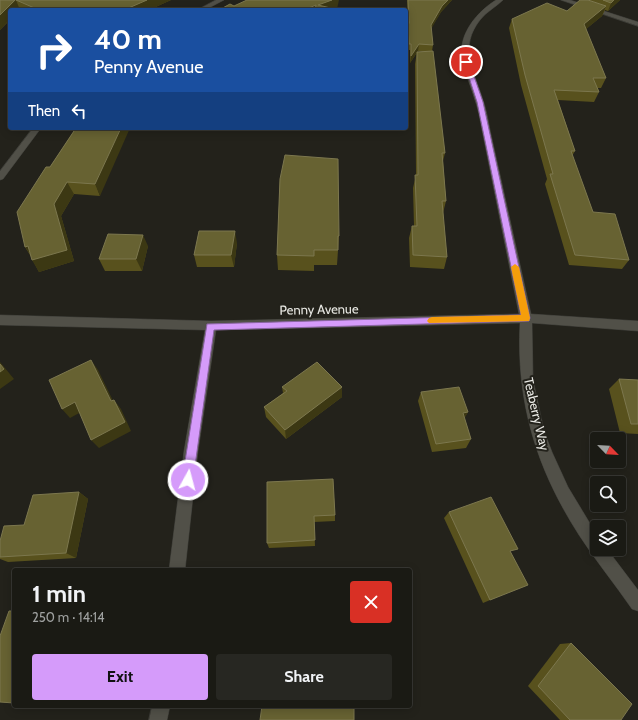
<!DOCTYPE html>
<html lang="en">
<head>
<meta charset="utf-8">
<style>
  :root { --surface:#1a1a14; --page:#272722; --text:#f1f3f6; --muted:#9fa1a0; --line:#383834; --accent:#d59bfa }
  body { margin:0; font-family:Cabin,sans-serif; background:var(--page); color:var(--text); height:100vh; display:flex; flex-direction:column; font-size:15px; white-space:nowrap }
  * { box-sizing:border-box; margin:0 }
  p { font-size:13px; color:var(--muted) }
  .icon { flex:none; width:22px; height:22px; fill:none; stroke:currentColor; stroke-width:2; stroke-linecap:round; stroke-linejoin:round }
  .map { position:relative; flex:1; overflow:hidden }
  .side { position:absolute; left:12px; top:568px; width:400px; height:140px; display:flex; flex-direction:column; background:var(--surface); border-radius:4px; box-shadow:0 2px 10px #0003,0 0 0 1px var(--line) }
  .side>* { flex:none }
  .top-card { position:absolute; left:8px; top:8px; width:400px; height:122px; border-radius:4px; box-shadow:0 2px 10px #0003,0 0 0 1px var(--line); background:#1a4fa0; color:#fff; overflow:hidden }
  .needle { width:26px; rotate:115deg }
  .controls { position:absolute; left:590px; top:432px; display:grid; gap:8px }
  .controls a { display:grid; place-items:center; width:36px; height:36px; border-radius:4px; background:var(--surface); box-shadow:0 2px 10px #0003,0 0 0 1px var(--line); font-size:20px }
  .pin { position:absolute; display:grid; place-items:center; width:34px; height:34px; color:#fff; margin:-17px; border:2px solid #fff; border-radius:50%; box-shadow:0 1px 4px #0007 }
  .me { position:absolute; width:44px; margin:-22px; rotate:7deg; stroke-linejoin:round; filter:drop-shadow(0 0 3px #0008) }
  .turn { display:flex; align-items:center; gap:14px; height:84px; padding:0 20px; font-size:18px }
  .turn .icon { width:52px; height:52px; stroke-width:2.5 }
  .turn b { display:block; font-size:28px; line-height:34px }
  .then { display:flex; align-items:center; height:38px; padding:0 20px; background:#0003; gap:8px; font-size:15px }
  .round { display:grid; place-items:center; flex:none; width:42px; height:42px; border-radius:4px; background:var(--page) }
  .headline { display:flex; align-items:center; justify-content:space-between; height:68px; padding:0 20px }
  h1 { font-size:24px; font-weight:700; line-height:30px }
  .button { display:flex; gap:8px; margin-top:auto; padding:8px 20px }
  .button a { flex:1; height:46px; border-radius:4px; background:var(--accent); color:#111; font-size:16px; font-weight:700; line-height:46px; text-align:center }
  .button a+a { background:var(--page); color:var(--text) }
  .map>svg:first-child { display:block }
</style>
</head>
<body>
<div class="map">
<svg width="638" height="720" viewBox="0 0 638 720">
  <rect width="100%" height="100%" fill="#23221b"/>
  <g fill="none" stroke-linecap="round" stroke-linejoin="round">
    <g stroke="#3c3c37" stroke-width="1">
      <g id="street">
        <path d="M216,0h8l-19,10h-8z"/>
        <path d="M496,0h7c-7,7 -17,12 -23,20 -21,27 -7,49 2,77 4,11 6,22 8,33l41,184 107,7v10l-106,-8 1,57 11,51 8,21 16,35 29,48v14h10l31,41v21l-6,-2c-17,-25 -37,-49 -53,-74 -43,-67 -63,-133 -59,-212l-304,7 -18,121 -13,119h-16l15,-119 21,-121 -205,-5v-10l211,6 308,-7 -37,-184c-2,-11 -4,-22 -8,-33 -4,-14 -11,-27 -12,-42 -3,-22 16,-44 34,-55z"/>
        <path d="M561,0h9l68,22v4z"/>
        <path d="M33,128h8l-38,51 -3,1v-9z"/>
        <path d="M152,706h18l-3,14h-18z"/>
      </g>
    </g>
    <use href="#street" fill="#515048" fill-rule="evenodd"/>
  </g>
  <g fill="#58511d">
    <path d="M0,0h171l-22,10h-129l-20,20z"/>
    <path d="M407,0h45l-11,12 -10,16 2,17 -1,6 13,102 -2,8 3,40 -3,12 4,44 -3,12 -34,-2 -1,-29 3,-12h2l-1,-38 3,-13 -1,-111 2,-12 12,-1h-11l-8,12v-13h-2l-1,-19 1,-7z"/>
    <path d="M580,0h40l-12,11 -3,-1 -3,6 -16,13 20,49 -5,10h-3l1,4 -5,10 -36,-2 17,51 -3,5 21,56 36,48 -7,9 -53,-4 -24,-81 2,-5 -26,-94 -12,-57 3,-9 55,-8z"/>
    <path d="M76,128l24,68 -26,-2 -13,22 13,45 -35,11 -9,-17 -5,-8 25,-80z"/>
    <path d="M280,179l59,57 -2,29h-23v6l-36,-1 -1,-15z"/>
    <path d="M237,243l-3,24h-37l-3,-12z"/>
    <path d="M148,246l-6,25h-37l-6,-12z"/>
    <path d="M619,379l19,1v54l-18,-1 -11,-44z"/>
    <path d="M282,387h60v10l-56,42 -20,-22 -2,-10 19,-14z"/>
    <path d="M421,392l47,20 -4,6 7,21 -5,9 -34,4 -14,-51z"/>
    <path d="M333,479l2,36v6l-21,1 1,24 -46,2 -2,-5z"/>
    <path d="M79,492l9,7 -12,59 -68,4 -8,-3v-18l24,-16z"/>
    <path d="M449,512l62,41 8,35 -36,15 -39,-85z"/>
    <path d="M571,643l50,77h-61l-32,-34 32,-42z"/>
  </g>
  <g fill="#3c3813">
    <path d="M16,0l4,10h-10v9l-10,11v-15z"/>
    <path d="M147,0h24l-22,10h-25z"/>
    <path d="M332,0h7l-2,9 -2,1 -17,-5z"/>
    <path d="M448,0h4l-11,12 -11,19 1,-6 11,-19z"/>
    <path d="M614,0h6l-12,11 3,-8z"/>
    <path d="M316,5v5h-12z"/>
    <path d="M606,6l-4,10 -22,18 4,-10z"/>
    <path d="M419,44l-1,7 -8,12 1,-7z"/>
    <path d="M121,128h9l-30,68 -5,-12z"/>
    <path d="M67,182l7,12 -13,22 13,45 -35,11 -7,-12 22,-56z"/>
    <path d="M235,231l2,12 -3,24 -3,-12z"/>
    <path d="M143,235l5,11 -6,25 -6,-12z"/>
    <path d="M28,246l5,12 -8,-11z"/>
    <path d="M91,360l7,10 20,41 -7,-10z"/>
    <path d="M0,362l14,17 -14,10z"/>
    <path d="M342,387v10l-56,42 -1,-9z"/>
    <path d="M114,400l7,9 10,22 -32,17 -8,-8z"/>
    <path d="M75,402l8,9 -13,7 -8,-9z"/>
    <path d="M468,412l-5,9v-8z"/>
    <path d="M79,492l9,7 -12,59 -10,-5z"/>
  </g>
  <g fill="#676232" stroke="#7c774e">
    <path d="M0,0h15l-15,15z"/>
    <path d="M16,0h131l-23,10h-85z"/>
    <path d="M247,0h85l-14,5 17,4v1h-20l1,-5 -12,5h-85l11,-6 4,2z"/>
    <path d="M408,0h40l-6,6 -11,19 2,20 -14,-1 -8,12v-12h-2l-1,-19 1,-2z"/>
    <path d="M580,0h8l18,6 -22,18 22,54h-13l6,14 -45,-2 21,61h-4l22,61 22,2 14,46 -54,-5 -25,-81h3l-28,-99 -13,-56 35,-16 20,8z"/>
    <path d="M603,0h11l-3,3z"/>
    <path d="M433,51l12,102h-3l4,48h-4l5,56 -34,-2 -1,-29h5l-2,-51h3l-1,-123z"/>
    <path d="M76,128h45l-26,56 -28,-2 -13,22 13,46 -35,10 -4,-14 -3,1 -8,-35 29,-45h4z"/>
    <path d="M285,155l53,4 1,77h-1v14h-24v6l-37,-1 3,-76z"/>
    <path d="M199,231h36l-4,24h-37z"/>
    <path d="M108,234l35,1 -7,24h-37z"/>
    <path d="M91,360l20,41 3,-1 11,22 -34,18 -16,-38 -13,7 -13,-29z"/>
    <path d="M317,362l25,25 -57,43 -21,-23 23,-16 -5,-4z"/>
    <path d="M0,364l4,5 -4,3z"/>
    <path d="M619,379l19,1v44h-7z"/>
    <path d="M459,387l9,25 -5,1 8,26 -35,5 -15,-52z"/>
    <path d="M333,479l2,36 -21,1 1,24 -48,3v-61z"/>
    <path d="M79,492l-13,61 -66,4v-16l4,-15 20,-1 9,-30z"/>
    <path d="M491,497l27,52 -8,2 18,34 -38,15 -41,-88z"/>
    <path d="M9,611h5v92l-14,-1v-66z"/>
    <path d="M571,643l61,61 -11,16h-51l-32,-34z"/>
    <path d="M262,706h92v14h-94z"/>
  </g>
  <path fill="#d59bfa" stroke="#8a65a2" d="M466,60l3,2 14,40 47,216 -1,3 -315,9 -21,150 -2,4 -3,1 -4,-1 -2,-4 25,-156 314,-9 -44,-213 -13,-40z"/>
  <path fill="#f59e0b" d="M515,264l4,3 11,51 -1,3 -100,2 -2,-2 2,-3 3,-1 89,-2 -10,-48z"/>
  <g text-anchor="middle" stroke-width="4" stroke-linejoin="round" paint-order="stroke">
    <g font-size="13" fill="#e8e8e3" stroke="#23221b">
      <text transform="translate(319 309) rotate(-1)" y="5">Penny Avenue</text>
      <text transform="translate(537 414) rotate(77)" y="5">Teaberry Way</text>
    </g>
  </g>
</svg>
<div class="controls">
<a><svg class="needle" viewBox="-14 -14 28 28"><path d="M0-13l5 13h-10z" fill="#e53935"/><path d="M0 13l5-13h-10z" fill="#9fa1a0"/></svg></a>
<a><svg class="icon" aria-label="search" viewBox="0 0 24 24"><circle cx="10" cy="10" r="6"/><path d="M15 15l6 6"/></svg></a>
<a><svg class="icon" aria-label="layers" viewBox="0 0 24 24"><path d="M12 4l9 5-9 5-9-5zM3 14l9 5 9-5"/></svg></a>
</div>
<div class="pin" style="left:466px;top:62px;background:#d93025"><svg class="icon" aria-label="arrive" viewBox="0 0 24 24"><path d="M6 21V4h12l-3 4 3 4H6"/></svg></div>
<svg class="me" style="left:188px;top:480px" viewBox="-20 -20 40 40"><circle r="17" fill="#d59bfa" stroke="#fff" stroke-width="3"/><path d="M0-11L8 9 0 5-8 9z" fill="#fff"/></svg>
<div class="top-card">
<div class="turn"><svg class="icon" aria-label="right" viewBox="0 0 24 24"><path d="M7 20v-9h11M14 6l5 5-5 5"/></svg><div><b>40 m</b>Penny Avenue</div></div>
<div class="then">Then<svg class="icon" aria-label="left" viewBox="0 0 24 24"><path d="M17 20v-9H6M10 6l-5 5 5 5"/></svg></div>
</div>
<section class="side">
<div class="headline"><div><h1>1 min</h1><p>250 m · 14:14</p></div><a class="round" style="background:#d93025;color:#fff"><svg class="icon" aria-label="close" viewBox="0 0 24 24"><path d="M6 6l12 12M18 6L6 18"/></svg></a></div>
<div class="button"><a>Exit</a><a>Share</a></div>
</section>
</div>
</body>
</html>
